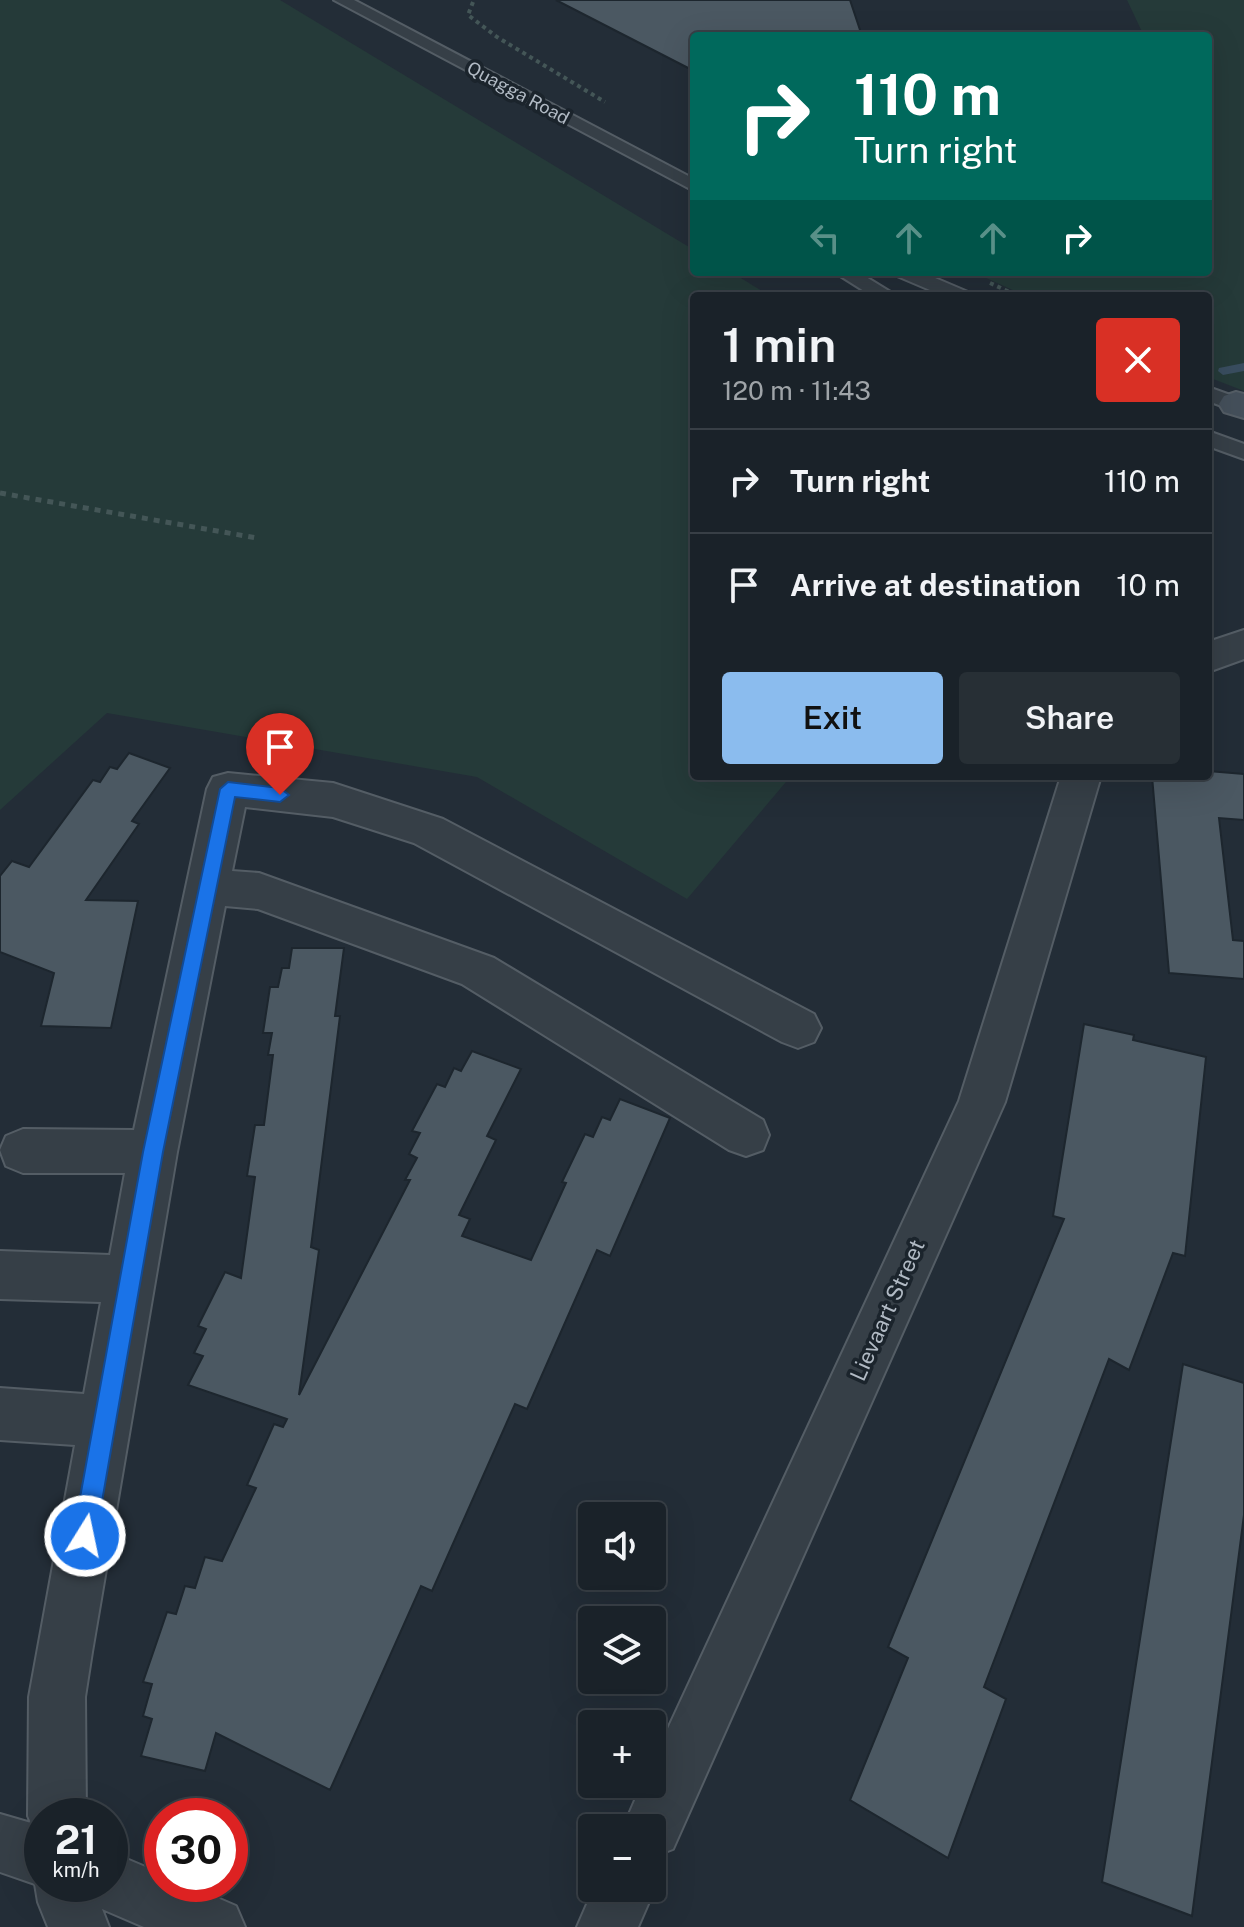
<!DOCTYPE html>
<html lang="en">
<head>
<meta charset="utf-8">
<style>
  :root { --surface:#1a2229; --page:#272f35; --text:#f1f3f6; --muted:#9fa4a8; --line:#383f46; --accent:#8bbcee }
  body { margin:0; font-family:"Public Sans",sans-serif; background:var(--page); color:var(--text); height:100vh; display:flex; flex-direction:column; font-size:30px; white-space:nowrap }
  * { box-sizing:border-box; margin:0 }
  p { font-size:26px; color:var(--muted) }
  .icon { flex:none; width:44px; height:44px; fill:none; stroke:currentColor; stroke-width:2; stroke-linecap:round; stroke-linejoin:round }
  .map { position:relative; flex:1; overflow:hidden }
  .drawer { position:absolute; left:690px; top:292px; width:522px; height:488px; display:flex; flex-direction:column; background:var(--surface); border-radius:8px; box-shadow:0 8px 32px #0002,0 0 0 2px var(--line) }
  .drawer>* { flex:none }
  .banner { position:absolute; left:690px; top:32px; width:522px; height:244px; border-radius:8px; box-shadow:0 8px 32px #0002,0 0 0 2px var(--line); background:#00695c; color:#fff; overflow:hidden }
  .buttons { position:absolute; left:578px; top:1502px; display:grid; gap:16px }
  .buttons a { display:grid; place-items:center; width:88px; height:88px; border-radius:8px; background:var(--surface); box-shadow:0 8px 32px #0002,0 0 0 2px var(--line); font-size:40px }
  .speed { position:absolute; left:24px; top:1798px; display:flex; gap:16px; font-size:40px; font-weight:700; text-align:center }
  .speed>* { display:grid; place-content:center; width:104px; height:104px; border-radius:50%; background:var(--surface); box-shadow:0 8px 32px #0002,0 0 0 2px var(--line); line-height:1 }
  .speed small { font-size:20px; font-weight:400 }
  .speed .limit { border:12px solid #d22; background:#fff; color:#111 }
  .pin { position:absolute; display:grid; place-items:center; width:68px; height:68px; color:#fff; margin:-82px -34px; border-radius:50% 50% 50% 0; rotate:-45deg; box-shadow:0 0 8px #0007 }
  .pin .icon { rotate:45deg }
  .me { position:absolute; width:88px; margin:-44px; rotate:10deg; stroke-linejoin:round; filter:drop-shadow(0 0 6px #0008) }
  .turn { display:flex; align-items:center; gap:28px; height:168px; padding:0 32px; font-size:36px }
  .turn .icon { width:104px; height:104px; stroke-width:2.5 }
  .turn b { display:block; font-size:56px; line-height:68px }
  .lanes { display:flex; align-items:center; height:76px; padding:0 32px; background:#0003; justify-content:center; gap:40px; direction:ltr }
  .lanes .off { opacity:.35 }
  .round { display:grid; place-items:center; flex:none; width:84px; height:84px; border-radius:8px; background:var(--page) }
  .summary { display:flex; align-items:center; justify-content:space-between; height:136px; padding:0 32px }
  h1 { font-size:48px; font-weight:600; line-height:60px }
  .button { display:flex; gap:16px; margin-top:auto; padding:16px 32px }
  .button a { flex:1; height:92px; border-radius:8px; background:var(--accent); color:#111; font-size:32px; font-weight:600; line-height:92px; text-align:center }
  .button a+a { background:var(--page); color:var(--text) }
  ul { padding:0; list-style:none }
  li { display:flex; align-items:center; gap:24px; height:104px; padding:0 32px; border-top:2px solid var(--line) }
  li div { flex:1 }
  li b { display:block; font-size:30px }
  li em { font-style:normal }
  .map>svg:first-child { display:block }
</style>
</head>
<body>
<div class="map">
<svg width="1244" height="1927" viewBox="0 0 1244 1927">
  <rect width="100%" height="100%" fill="#232d37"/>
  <g fill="#253a39">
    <path d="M0,0h280l414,250v22h37l39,24h-76v480h97l-104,123 -210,-122 -370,-64 -107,97z"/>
    <path d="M1127,0h117v391l-36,-14v-81h-182l-53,-24h235v-236h-64z"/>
  </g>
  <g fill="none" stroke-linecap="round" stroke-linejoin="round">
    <path fill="#394d5f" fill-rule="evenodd" d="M1244,363v8l-21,4 -5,-4 1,-3z"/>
  </g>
  <g fill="#4b5862" stroke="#1d262e" stroke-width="2">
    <path d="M556,0h294l12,36h-168v35z"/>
    <path d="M129,753l41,15 -38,53 7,3 -53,76 52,1 -27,127 -70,-2 13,-53 -54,-21v-76l12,-15 17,6 64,-87 7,2 10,-15 7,2z"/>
    <path d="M1208,771l36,3v46l-25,-2 14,122 11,1v38l-75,-6 -17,-197h56z"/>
    <path d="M292,948h52l-9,68h5l-29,231 8,3 -20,145 111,-215h-5l12,-22 -8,-4 11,-21 -8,-2 25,-47 8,3 9,-19 7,3 11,-20 49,18 -34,67 9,4 -37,75 11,4 -8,17 69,24 35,-77 -4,-1 23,-48 8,3 9,-20 8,3 10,-21 50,19 -60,138 -13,-6 -70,159 -12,-5 -83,187 -11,-5 -91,204 -114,-57 -11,38 -64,-15 11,-37 -9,-3 9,-32 -9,-2 24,-70 9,2 9,-28 10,2 10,-31 17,4 34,-73 -9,-3 27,-61 9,3 4,-8 -99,-34 15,-29 -9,-3 12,-24 -8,-3 27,-54 16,6 14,-101 -8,-1 8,-51h9l9,-70h-5l4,-22h-9l7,-46h8l4,-19h7z"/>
    <path d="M1084,1024l50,11 -1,5 73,17 -21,199 -12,-3 -44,117 -20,-11 -125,328 22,12 -58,159 -98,-58 58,-142 -20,-11 176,-428 -11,-3z"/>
    <path d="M1183,1364l61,19v132l-52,401 -90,-34z"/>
  </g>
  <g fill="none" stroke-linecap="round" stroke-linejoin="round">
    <g stroke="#545d65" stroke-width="4">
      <g id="lane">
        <path d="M334,0h20l340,179v12z"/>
        <path d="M834,272h24l39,24h-25z"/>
        <path d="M894,272h27l47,20 3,4h-27l-47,-20z"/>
        <path d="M1208,387l36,13v14l-36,-13z"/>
        <path d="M1208,431l36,13v15l-36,-13z"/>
      </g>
    </g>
    <g stroke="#545d65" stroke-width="4">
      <g id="street">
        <path d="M1244,630v29l-36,13v-30z"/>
        <path d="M228,773l105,10 110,36 371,195 7,14 -7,14 -16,6 -16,-6 -368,-199 -81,-26 -88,-10 -13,64 27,2 235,85 269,162 6,15 -6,15 -17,6 -17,-6 -267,-166 -204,-75 -33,-3 -48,246 -85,500 -7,45 1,119h-44v68h68v-32l52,22v10h23l51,22 9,21h-101l-42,-18 7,18h-61l-10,-25 -3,-18 -35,-12v-58l31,9 -3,-7 1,-119 46,-252 -75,-5v-52l84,6 17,-92 -101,-3v-48l110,4 15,-82h-102l-17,-7 -6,-16 6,-14 17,-7 111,1 73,-341 6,-12z"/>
        <path d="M1061,776h40l-96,326 -332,747 -21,8v-29h-29l19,-44h10v-21l307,-662z"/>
        <path d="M652,1881l3,7 -17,39h-61l17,-39h58z"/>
      </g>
    </g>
    <g stroke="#545d65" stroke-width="4">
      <path id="secondary" d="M1236,392l8,2v24l-20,-6 -5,-8 5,-8z"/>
    </g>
    <g stroke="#445657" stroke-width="4" stroke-dasharray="4 4" stroke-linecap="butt">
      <path d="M473,2l-5,13 29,22 108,65"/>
      <path d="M990,283l28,13"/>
    </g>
    <path stroke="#445657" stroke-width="5" stroke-dasharray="6 6" stroke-linecap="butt" d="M0,493l257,45"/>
    <use href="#lane" fill="#363f47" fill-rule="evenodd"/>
    <use href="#street" fill="#363f47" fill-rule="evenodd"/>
    <use href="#secondary" fill="#444f5a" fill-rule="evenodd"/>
  </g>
  <path fill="#1a73e8" stroke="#114b97" stroke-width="2" d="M228,782l52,6 9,7 -9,7 -45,-5 -72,355 -67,384 -4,8 -7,4 -8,-4 -4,-8 70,-384 77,-363z"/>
  <g text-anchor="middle" stroke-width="7" stroke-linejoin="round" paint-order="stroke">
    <g font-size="18" fill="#b1bac4" stroke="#1b242c">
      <text transform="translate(518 93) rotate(28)" y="6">Quagga Road</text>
    </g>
    <g font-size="22" fill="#b1bac4" stroke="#1b242c">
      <text transform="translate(887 1310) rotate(-66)" y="8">Lievaart Street</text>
    </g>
  </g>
</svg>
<div class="buttons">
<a><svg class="icon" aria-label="sound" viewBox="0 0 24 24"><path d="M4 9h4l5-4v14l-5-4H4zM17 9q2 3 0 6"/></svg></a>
<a><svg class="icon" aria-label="layers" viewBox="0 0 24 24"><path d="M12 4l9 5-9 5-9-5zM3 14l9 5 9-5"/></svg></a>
<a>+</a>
<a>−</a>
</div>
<div class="speed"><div>21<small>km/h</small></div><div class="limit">30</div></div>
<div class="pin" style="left:280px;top:795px;background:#d93025"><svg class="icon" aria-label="arrive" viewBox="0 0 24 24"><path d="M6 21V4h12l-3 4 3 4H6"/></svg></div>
<svg class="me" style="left:85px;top:1536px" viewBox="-20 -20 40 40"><circle r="17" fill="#1a73e8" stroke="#fff" stroke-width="3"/><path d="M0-11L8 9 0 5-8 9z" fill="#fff"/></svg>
<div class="banner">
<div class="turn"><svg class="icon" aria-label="right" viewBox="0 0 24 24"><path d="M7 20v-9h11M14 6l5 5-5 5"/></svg><div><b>110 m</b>Turn right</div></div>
<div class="lanes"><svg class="icon off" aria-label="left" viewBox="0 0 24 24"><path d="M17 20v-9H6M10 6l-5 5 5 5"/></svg><svg class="icon off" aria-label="ahead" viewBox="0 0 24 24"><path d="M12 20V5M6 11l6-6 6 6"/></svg><svg class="icon off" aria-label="ahead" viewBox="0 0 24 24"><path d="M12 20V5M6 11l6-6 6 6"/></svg><svg class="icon" aria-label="right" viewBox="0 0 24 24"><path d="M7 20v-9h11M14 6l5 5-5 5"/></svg></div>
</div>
<section class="drawer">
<div class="summary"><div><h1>1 min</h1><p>120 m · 11:43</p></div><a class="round" style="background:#d93025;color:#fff"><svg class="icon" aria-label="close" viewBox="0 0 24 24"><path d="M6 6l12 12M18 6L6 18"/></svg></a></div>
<ul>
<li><svg class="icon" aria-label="right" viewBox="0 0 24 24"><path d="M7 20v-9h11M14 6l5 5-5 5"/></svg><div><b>Turn right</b></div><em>110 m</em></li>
<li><svg class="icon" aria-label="arrive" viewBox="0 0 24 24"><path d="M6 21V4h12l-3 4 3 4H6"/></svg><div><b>Arrive at destination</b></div><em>10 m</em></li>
</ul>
<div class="button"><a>Exit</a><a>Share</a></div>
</section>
</div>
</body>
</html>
